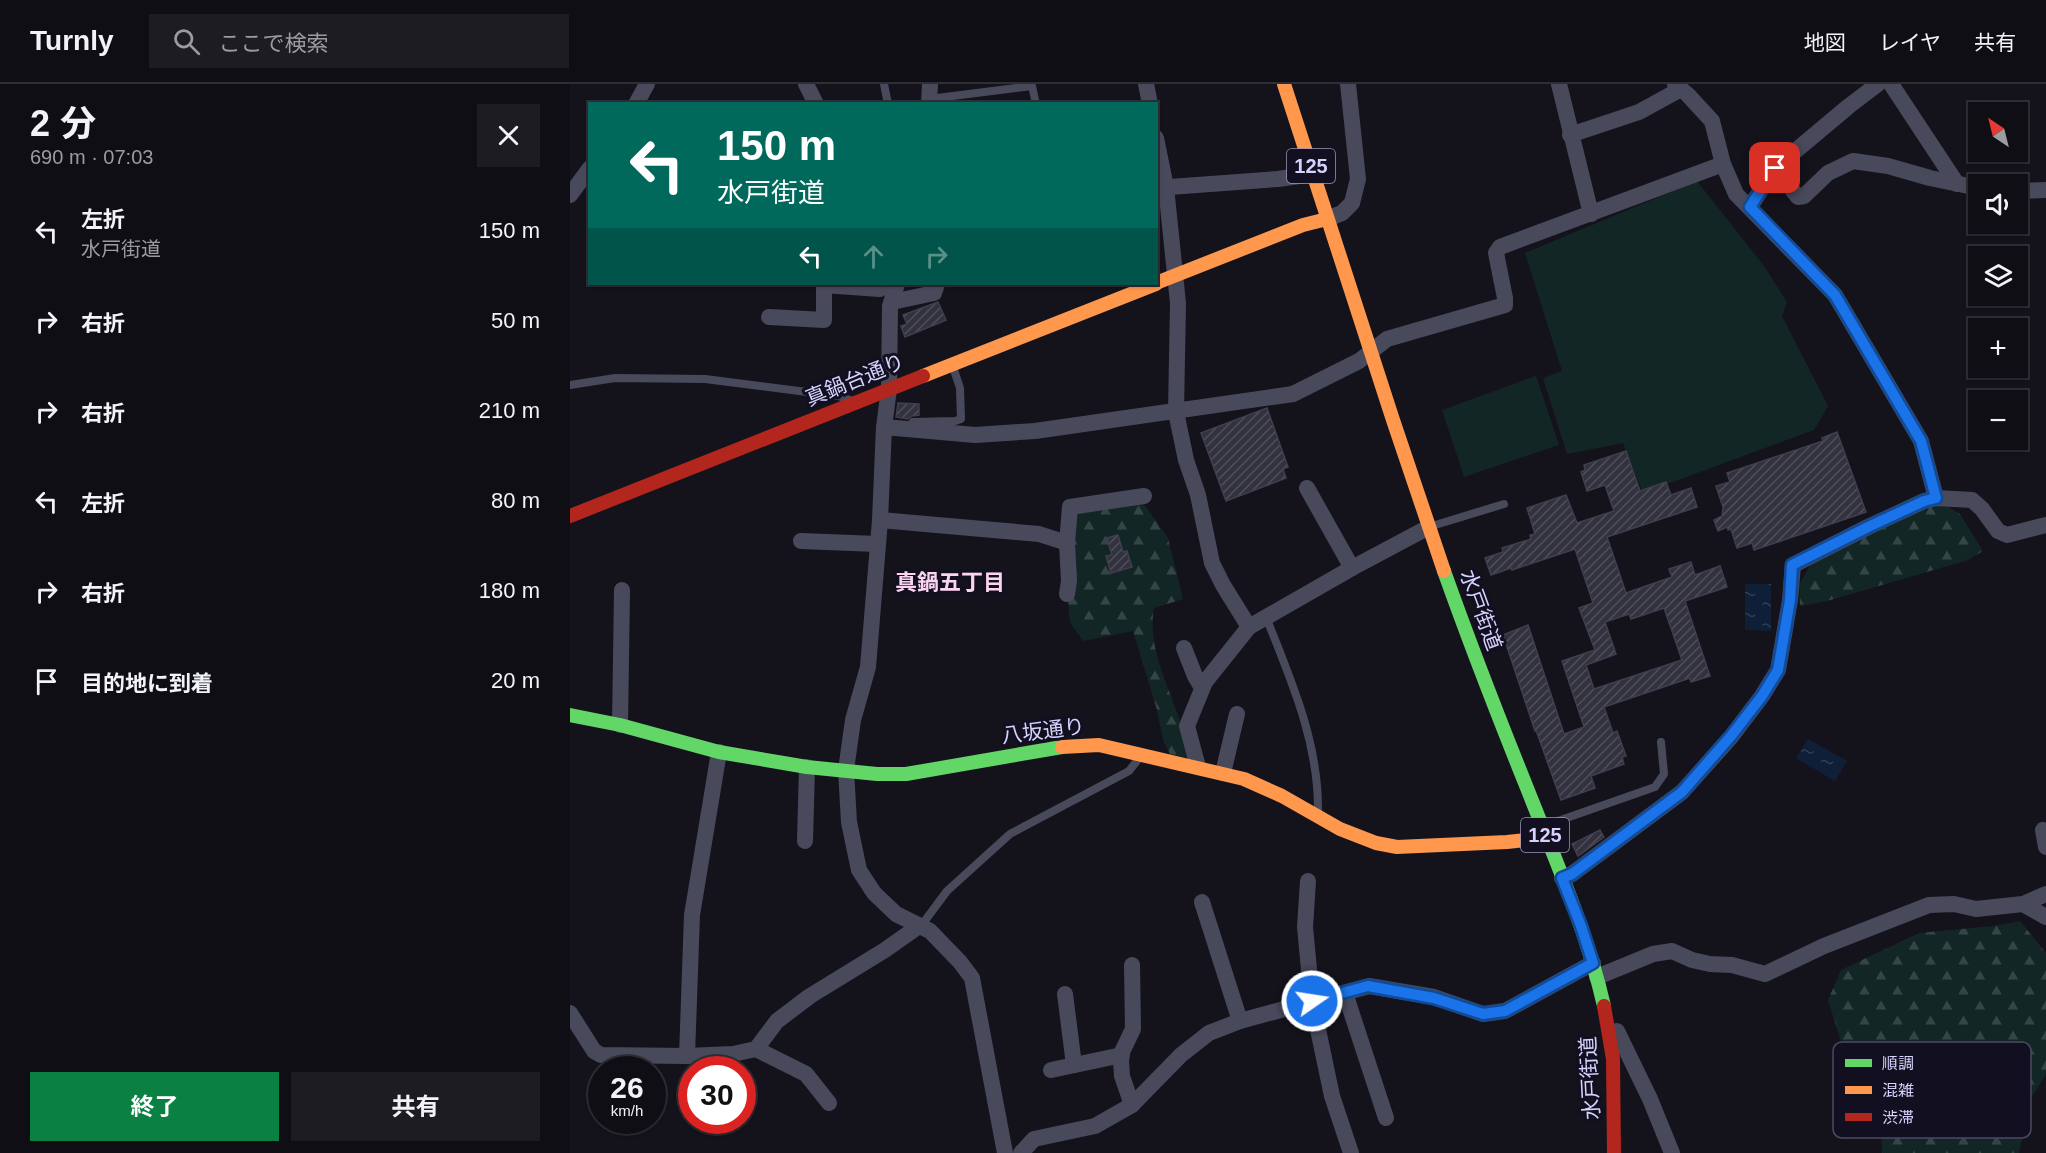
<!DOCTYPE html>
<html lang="ja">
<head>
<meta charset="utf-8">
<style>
  :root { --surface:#0f0e15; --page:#1d1c22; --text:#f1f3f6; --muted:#9b9ca0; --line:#2f2e34; --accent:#0b8043 }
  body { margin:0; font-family:Arial,"Noto Sans JP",sans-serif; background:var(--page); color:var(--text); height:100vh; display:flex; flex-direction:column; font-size:22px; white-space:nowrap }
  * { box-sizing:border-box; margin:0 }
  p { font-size:20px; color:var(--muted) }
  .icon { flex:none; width:33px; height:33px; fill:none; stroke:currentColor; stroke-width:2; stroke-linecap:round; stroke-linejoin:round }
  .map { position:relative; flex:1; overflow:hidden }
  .side { display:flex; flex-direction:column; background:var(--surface); width:570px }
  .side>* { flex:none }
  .banner { position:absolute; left:18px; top:18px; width:570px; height:183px; border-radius:0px; box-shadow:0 2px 4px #0004,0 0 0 2px var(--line); background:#00695c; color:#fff; overflow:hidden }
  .needle { width:39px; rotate:325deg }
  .tools { position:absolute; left:1398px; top:18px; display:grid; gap:12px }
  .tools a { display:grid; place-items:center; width:60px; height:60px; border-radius:0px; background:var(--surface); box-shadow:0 2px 4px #0004,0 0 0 2px var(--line); font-size:30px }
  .speed { position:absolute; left:18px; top:972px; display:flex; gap:12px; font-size:30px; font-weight:700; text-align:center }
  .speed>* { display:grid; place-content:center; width:78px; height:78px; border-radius:50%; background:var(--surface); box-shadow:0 2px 4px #0004,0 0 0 2px var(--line); line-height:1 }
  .speed small { font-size:15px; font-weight:400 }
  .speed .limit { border:9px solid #d22; background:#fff; color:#111 }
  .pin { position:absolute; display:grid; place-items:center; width:51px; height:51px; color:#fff; margin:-26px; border-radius:12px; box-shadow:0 3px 9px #0006 }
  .me { position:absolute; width:66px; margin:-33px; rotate:77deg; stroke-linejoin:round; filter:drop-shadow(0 0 4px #0008) }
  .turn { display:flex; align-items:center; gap:21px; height:126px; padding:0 30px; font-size:27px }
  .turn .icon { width:78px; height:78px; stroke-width:2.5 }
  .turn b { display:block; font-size:42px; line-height:51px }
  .lanes { display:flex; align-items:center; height:57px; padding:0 30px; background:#0003; justify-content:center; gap:30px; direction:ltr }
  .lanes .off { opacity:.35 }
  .round { display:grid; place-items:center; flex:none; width:63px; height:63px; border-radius:0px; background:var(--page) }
  .headline { display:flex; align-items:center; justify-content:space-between; height:102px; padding:0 30px }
  h1 { font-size:36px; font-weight:700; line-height:45px }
  .primary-button { display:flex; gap:12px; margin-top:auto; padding:12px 30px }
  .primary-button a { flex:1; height:69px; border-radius:0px; background:var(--accent); color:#fff; font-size:24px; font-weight:700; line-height:69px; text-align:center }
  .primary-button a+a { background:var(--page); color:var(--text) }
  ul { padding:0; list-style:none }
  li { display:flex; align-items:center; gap:18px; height:90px; padding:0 30px }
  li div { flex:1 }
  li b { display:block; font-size:22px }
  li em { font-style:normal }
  header { display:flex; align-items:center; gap:36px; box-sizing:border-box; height:84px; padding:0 30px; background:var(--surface); border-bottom:2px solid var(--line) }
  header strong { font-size:28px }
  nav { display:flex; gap:33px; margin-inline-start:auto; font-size:21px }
  .search { width:420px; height:54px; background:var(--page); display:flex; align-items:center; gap:15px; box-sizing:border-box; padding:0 21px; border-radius:0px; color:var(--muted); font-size:22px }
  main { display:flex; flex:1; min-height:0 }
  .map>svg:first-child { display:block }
</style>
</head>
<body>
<header>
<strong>Turnly</strong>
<div class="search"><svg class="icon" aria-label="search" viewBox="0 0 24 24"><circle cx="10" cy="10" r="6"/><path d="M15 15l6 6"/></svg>ここで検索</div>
<nav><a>地図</a><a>レイヤ</a><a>共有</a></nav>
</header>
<main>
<section class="side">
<div class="headline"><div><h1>2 分</h1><p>690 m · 07:03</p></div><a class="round"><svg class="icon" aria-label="close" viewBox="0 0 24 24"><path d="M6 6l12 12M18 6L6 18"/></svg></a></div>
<ul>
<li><svg class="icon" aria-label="left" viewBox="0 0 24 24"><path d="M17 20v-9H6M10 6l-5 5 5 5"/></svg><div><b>左折</b><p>水戸街道</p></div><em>150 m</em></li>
<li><svg class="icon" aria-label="right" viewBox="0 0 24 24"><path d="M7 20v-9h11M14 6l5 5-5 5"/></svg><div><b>右折</b></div><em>50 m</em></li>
<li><svg class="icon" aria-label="right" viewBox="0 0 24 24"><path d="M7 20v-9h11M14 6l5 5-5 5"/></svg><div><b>右折</b></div><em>210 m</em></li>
<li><svg class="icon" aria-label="left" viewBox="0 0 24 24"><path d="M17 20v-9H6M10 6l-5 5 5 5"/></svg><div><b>左折</b></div><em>80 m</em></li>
<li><svg class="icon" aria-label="right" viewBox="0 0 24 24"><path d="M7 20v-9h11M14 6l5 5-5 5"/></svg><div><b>右折</b></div><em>180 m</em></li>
<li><svg class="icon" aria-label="arrive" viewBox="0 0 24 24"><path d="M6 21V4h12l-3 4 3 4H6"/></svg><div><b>目的地に到着</b></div><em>20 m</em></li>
</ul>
<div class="primary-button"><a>終了</a><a>共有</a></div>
</section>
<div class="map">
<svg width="1476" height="1069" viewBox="0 0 1476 1069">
  <defs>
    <pattern id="forest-firs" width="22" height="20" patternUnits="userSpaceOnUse" patternTransform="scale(1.5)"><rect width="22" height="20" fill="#132626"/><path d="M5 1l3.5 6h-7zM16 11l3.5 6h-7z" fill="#344546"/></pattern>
    <pattern id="water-ripples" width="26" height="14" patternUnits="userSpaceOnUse" patternTransform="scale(1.5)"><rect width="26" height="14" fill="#0f1f37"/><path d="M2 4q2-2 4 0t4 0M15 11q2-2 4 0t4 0" fill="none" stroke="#313f55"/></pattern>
    <pattern id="building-hatch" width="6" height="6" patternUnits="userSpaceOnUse" patternTransform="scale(1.5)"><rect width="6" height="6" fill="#32313e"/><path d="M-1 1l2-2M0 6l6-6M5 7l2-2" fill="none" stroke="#4f4e5b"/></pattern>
  </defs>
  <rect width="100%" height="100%" fill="#14131c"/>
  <g fill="url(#forest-firs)">
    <path d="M571,416l27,38 15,61 -29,9c-7,39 14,76 26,113 4,11 6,25 8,37l-18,-4 -7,-14 -6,-30 -24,-79 -50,10 -13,-19 -2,-21 6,-89z"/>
    <path d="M1363,422h14l13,8 23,37 -15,9 -141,41 -27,5 -1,-21 13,-23 48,-28z"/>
    <path d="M1450,837l26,32v121l-15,24 -12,55h-137l-2,-76 -38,-32 -14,-45 13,-30 78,-37 74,-7z"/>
  </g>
  <g fill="#132626">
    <path d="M1127,97l67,85 23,36 -5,14 46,90 -14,24 -171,63 -20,-50 -56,11 -24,-76 19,-7 -37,-118z"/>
    <path d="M966,292l23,69 -95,32 -22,-67z"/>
  </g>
  <g fill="url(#water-ripples)">
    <path d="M1175,500h26v47l-26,-1z"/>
    <path d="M1238,655l39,22 -12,20 -39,-23z"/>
  </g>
  <g fill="url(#building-hatch)" stroke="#403e4f" stroke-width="1.5" fill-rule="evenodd">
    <path d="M368,218l8,18 -41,17 -4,-11 6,-2 -4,-9z"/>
    <path d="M328,319l21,1v11l-7,1 -4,3 -12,-2z"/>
    <path d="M697,324l21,59 -5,2 3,9 -60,23 -25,-68z"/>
    <path d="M1267,348l29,80 -112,38 -2,-7 -15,5 -6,-19 -3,1 -1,-3 -9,4 -4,-11 8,-4 1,-9 -7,-21 14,-4 -3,-9 96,-32 -1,-3z"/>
    <path d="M1056,367l14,40 26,-9 5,13 20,-7 6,19 -90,30 19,56 46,-16 -3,-8 22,-7 4,13 25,-9 7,21 -42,14 25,75 -19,6 -1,-4 -86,29 9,26 4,-2 9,25 -4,1 2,7 -33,12 4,12 -34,12 -25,-70 -1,1 -32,-96 25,-10 36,109 20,-7 -22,-66 33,-11 -16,-42 14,-5 -18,-54 -63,21 -1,-2 -20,7 -6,-17 18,-6 -1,-4 29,-9 -1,-4 5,-1 -8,-26 39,-13 11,28 37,-12 -9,-26 -18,6 -6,-19 4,-2 -1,-5zM1094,524l18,52 -88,29 -8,-24 30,-11 -11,-32 24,-8 2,5z"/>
    <path d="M548,451l5,17 4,-1 5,16 -21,6 -5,-17 6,-1 -5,-17z"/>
    <path d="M1030,746l4,7 -26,19 -6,-12z"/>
  </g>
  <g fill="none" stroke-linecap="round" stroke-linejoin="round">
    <g stroke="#49495c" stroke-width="8">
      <path d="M314,0l4,20"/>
      <path d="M359,15l103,-13 4,18"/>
      <path d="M0,301l45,-7 90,1 133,17 12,4"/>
      <path d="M343,338l42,-1 6,-2 -1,-31 -8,-24"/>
      <path d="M862,442l72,-22"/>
      <path d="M696,533c25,63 53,126 52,195"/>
      <path d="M979,744l6,-6 100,-35 9,-13 -3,-32"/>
      <path d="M351,842l26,-35 63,-57 119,-63 11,-14"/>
    </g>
    <g stroke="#49495c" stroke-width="16">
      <path d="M236,0l10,20"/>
      <path d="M576,0l4,20"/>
      <path d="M989,0l32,130"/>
      <path d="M1105,0l13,11 24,26 11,43 13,30 99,101 86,146 15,57"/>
      <path d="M1321,0l66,100"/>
      <path d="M66,20l11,-20"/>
      <path d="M359,20l1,-20"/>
      <path d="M1000,51l69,-23 42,-23"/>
      <path d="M586,54l10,49 12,116 -2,109 10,48 12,35 14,68 11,22 26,42"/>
      <path d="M1205,84l23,29 6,-1 24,-23 25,-12 35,5 42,12 48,10"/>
      <path d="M586,104l122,-9 35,-5"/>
      <path d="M1448,107l28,-1"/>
      <path d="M0,111l20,-27"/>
      <path d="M1180,123l25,-39 74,-62 29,-22"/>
      <path d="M757,135l15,-6 10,-10 6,-24 -10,-95"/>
      <path d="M327,200l-7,22 -1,83 -5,38 -4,93 -12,147 -15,53 -7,50 3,52 10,48 15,23 22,21 34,17 30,31 12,16 33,175"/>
      <path d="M322,218l42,-9 3,-9"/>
      <path d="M199,233l55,3v-35l56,4"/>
      <path d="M314,343l91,8 60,-4 258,-37 66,-33 28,-22 118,-34v-7l-9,-45 4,-6 223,-83"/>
      <path d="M737,404l45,80"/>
      <path d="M310,436l159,14 28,9 3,-36 74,-11"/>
      <path d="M231,457l76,3"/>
      <path d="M497,510l2,-13 -2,-38"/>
      <path d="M614,564l11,28 7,12"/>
      <path d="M50,641l2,-135"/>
      <path d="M628,683l-11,-41 18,-44 44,-55 103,-59 77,-41"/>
      <path d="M653,689l14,-59"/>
      <path d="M1473,746l3,17"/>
      <path d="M235,757l2,-74"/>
      <path d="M992,794l10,-4 110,-82 49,-55 31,-41 16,-26 12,-70 3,-35 75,-38 56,-26 12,-3 36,2 10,9 16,22 9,4 39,-10"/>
      <path d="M738,797l-3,46 7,74 20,95 19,57"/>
      <path d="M632,818l38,119"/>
      <path d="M1453,820l23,13"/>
      <path d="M562,881l1,64 -11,23 -1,9 1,15 10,29"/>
      <path d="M1027,893l56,-23 19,-3 20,9 18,4 22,1 33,9 59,-28 105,-41 25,-1 22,5 47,-5 23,-10"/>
      <path d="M775,909l41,125"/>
      <path d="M495,910l9,71"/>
      <path d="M0,929l24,38 7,4 86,1 5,-141 27,-163"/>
      <path d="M1047,947l33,68 22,54"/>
      <path d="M186,965l50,25 23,29"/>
      <path d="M117,972l46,-2 23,-5 21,-28 33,-25 75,-46 34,-24"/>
      <path d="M481,986l71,-15"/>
      <path d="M451,1069l13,-14 61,-13 37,-21 49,-50 28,-22 31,-12 129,-35 65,11 49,17 22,-3 88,-48"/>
    </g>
    <g stroke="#63d668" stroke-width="14">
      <path d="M874,487c26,73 54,145 83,217 28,71 60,143 77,218"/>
      <path d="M0,631l50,10 99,27 88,15 70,7h29l156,-27"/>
    </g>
    <g stroke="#ff974d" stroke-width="14">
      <path d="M714,0l109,336 51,151"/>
      <path d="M586,199l147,-58 24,-6"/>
      <path d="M353,292l233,-92"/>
      <path d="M492,663l37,-2 145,34 38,17 58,33 36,14 21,4 110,-5 19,-2 18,-8"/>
    </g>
    <g stroke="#b3261e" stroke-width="14">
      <path d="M0,432l353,-140"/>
      <path d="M1034,922l9,53 1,94"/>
    </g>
  </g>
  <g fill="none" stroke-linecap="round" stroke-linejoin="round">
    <g stroke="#114b97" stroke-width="15">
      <path id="route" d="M742,917l56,-15 66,12 49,16 22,-3 88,-48 -12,-37 -19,-48 10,-4 110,-82 49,-56 31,-40 16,-26 12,-70 2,-35 76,-38 56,-26 12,-3 -15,-57 -86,-146 -85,-88 25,-39"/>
    </g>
    <use href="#route" stroke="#1a73e8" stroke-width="10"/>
  </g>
  <g text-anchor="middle" stroke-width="6" stroke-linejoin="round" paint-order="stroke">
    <g fill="#110f20" stroke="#9a98b9" stroke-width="1.5">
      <rect x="717" y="65" width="48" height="34" rx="4.5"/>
      <rect x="951" y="734" width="48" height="34" rx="4.5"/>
    </g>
    <g font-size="20" font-weight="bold" fill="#d5d2fb">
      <text x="741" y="89">125</text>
      <text x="975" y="758">125</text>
    </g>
    <g font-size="21" fill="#d5d2fb" stroke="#110f20">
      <text transform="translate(285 296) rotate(-22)" y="7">真鍋台通り</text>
      <text transform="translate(911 526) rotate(70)" y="7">水戸街道</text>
      <text transform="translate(473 647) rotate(-7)" y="7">八坂通り</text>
      <text transform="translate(1020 994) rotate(-93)" y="7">水戸街道</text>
    </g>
    <g font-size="22" font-weight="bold" fill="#fbd4ee" stroke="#110f20">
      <text x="380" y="506">真鍋五丁目</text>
    </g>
  </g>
  <rect x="1263" y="958" width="198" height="96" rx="9" fill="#110f20" stroke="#4c4a62" stroke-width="1.5"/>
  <rect x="1275" y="975" width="27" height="8" fill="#63d668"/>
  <rect x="1275" y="1002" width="27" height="8" fill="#ff974d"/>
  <rect x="1275" y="1029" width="27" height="8" fill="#b3261e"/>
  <g font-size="16" fill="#d5d2fb">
    <text x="1312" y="985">順調</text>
    <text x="1312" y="1012">混雑</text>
    <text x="1312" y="1039">渋滞</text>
  </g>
</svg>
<div class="tools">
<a><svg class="needle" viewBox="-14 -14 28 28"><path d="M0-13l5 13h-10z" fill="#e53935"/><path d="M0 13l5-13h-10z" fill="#9b9ca0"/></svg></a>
<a><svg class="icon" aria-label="sound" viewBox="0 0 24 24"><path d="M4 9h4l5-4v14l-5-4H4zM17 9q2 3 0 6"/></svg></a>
<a><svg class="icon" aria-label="layers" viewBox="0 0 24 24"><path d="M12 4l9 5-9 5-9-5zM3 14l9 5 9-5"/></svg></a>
<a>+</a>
<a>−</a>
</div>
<div class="speed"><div>26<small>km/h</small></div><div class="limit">30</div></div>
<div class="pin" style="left:1205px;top:84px;background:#d93025"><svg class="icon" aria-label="arrive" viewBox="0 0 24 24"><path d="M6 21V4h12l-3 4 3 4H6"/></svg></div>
<svg class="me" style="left:742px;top:917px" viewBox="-20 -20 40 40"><circle r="17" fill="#1a73e8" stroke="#fff" stroke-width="3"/><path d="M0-11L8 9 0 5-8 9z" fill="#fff"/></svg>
<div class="banner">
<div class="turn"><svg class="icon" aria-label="left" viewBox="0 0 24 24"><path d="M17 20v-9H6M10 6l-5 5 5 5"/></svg><div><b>150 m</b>水戸街道</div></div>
<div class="lanes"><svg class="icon" aria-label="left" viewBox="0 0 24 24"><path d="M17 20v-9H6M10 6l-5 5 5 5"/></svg><svg class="icon off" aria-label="ahead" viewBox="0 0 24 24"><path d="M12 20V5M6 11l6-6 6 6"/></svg><svg class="icon off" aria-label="right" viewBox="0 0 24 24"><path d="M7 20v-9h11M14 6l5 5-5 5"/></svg></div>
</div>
</div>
</main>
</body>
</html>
